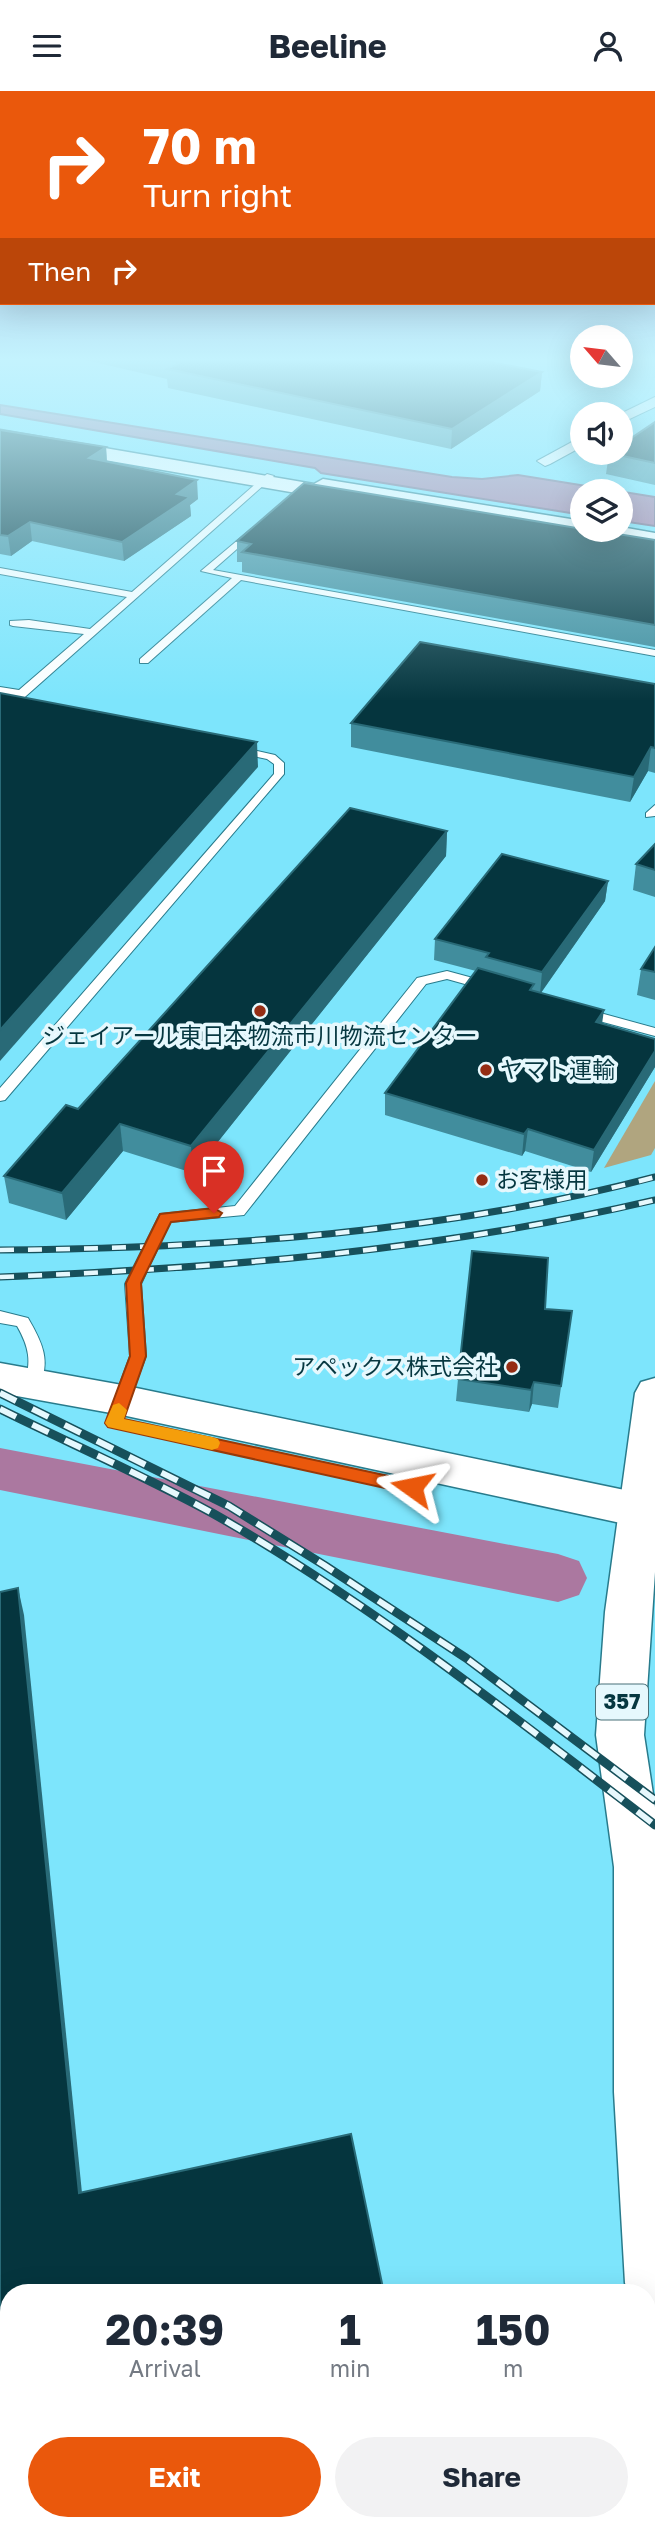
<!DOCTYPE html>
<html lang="en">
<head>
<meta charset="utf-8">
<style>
  :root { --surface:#fff; --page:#f2f2f3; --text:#1f2937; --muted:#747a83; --accent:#ea580c }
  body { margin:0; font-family:"Golos Text","Noto Sans JP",sans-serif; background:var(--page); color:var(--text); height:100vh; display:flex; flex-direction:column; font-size:26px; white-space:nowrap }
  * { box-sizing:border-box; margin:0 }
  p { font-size:23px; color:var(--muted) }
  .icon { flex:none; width:38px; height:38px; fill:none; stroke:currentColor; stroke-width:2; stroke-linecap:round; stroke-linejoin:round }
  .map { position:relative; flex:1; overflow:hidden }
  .panel { position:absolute; left:0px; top:2193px; width:656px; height:247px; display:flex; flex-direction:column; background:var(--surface); border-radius:28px 28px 0 0; box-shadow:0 7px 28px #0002 }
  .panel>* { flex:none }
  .banner { position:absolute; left:0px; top:0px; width:656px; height:214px; box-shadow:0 7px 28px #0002; background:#ea580c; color:#fff; overflow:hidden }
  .needle { width:46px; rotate:298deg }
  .tools { position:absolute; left:570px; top:234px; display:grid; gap:14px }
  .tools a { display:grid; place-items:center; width:63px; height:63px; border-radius:50%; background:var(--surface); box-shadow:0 7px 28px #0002; font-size:35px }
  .pin { position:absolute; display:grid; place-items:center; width:60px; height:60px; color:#fff; margin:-72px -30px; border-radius:50% 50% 50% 0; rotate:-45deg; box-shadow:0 0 7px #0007 }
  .pin .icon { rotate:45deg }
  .me { position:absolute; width:77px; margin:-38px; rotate:282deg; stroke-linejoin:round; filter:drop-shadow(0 0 5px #0008) }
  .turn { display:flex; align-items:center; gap:24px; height:147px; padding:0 28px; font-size:32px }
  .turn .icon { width:91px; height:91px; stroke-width:2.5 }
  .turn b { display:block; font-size:49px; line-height:60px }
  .then { display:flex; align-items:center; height:66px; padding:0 28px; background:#0003; gap:14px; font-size:26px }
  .eta { display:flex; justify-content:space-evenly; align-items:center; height:119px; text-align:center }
  .eta b { font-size:42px; font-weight:700; line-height:49px }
  .primary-button { display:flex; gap:14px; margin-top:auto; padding:14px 28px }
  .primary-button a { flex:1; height:80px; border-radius:42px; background:var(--accent); color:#fff; font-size:28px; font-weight:700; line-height:80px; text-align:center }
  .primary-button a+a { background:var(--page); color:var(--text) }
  header { display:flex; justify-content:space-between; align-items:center; height:91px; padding:0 28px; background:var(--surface); font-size:32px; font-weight:700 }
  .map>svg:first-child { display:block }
</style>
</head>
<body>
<header><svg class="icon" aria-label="menu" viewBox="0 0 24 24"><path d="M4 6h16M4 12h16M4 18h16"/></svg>Beeline<svg class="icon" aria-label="person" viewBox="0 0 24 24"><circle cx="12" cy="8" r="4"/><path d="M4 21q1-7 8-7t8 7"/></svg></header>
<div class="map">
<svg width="655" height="2439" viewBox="0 0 655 2439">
  <rect width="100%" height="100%" fill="#7de5fc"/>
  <path fill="#b0a57f" d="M655,990v67l-4,7 -47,13z"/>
  <path fill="#ab78a0" stroke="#7a6483" stroke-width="2" d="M0,314l452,72 30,2 36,-4 137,22v29l-34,-5v-29h-38v23l-262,-42 -6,-5 -315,-54z"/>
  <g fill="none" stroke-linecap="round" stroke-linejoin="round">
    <path fill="#ab78a0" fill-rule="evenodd" d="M0,1357l558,106 21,7 8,17 -8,17 -21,7 -558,-112z"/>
    <g stroke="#287b8c" stroke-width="2">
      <g id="lane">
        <path d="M267,383l7,2 -248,220 -12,10h-8l-1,-2 9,-8 -14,-3v-6l19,3 65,-56 -71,-8 -3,-1v-4l19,-1 61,9 37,-32 -127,-23v-6l132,24z"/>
        <path d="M251,438l3,1v4l-41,36 442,80v6l-414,-76 -93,83h-8v-4l92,-81 -31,-7z"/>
        <path d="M239,656l36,8 9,8v11l-279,326 -5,1v-13l274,-314v-10l-7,-5 -32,-7v-4z"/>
        <path d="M655,714v11l-9,1v-4z"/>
        <path d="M447,880l48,13 1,3 -6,4 -43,-12 -21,5 -182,231 -74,7 -29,62 5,72 -18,48h-12l-2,-4 16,-44 -5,-72 35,-70 75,-8 182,-228z"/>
        <path d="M582,917l73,20v8l-78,-21v-6z"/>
        <path d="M0,1220l28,7c14,24 24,44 10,70h-12l-2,-4c8,-22 5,-37 -7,-58l-17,-3z"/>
      </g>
    </g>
    <g stroke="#287b8c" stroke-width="2">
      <g id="street">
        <path d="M655,306v10l-34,16v-8h-3z"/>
        <path d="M583,345v10l-33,18 -5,2 -8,-5z"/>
      </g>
    </g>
    <g stroke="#287b8c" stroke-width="3">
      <g id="secondary">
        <path d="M0,339l314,54 9,-5 260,42v9h8l-8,3 -224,-36 -10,5 -349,-60z"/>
        <path d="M621,436l34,6v12l-51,-9 -8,-1 -3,-5h28z"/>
        <path d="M0,1272l122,22 517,108 15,5 1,22 -16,7 -517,-112 -122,-22z"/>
      </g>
    </g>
    <g stroke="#287b8c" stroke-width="3">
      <path id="highway" d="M655,1287v194l-11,163 11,72v506l-7,-3v-17h-19l-4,-10 -11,-191v-225l-18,-132 9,-123 30,-219 6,-11z"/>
    </g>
    <use href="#lane" fill="#fff" fill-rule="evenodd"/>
    <use href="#street" fill="#fff" fill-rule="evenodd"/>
    <use href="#secondary" fill="#fff" fill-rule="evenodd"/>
    <use href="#highway" fill="#fff" fill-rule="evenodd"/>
    <g stroke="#17505b" stroke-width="7">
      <g id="rail-far1">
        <path d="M0,1159c219,-2 443,-17 655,-73"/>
        <path d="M0,1186c224,-9 436,-26 655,-77"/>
      </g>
    </g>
    <g stroke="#17505b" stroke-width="9">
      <g id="rail">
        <path d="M0,1302l229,113 95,59 142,93 189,142"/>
        <path d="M0,1318c71,35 145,67 214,105 156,89 299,202 441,311"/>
      </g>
    </g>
    <use href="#rail-far1" stroke="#e6f8fd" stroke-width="4.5" stroke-dasharray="14" stroke-linecap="butt"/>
    <use href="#rail" stroke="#e6f8fd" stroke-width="6" stroke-dasharray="18" stroke-linecap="butt"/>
  </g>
  <g fill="#418d9d">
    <path d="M81,268h395l66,13 -2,19 -89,58 -283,-61 -1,-9z"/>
    <path d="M655,331v63l-49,-11 3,-21z"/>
    <path d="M0,339l106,17 1,15 91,37 -8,6 1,11 -67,45 -92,-20 -21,15 -11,-2z"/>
    <path d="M655,449v107l-413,-75v-10h-5v-21z"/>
    <path d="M655,593v89l-7,-2 -18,31 -279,-55v-24z"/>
    <path d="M447,740l-1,25 -253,317 -70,-22 -57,69 -57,-17 -5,-27 74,-67z"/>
    <path d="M655,753v53l-22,-7 3,-26z"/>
    <path d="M608,790l-3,20 -64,92 61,31 53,15v28l-64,105 -66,-21 -3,5 -137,-41v-22l91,-122 -42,-11 1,-21z"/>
    <path d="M655,856v53l-18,-5 4,-26z"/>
    <path d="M545,1218l27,2 -14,97 -26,-4 -3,8 -73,-11 2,-22z"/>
  </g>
  <g fill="#296a77">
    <path d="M542,281l-2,19 -89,58 1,-20z"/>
    <path d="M106,356l1,19 -18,-8z"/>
    <path d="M197,389l1,19 -8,6 1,11 -67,45 -2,-19 55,-48z"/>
    <path d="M30,431l2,19 -21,15 -3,-20z"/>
    <path d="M257,651l1,25 -258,294v-31z"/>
    <path d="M651,656l-3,24 -18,31 4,-25z"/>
    <path d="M447,740l-1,25 -253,317 -2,-27z"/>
    <path d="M608,790l-3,20 -65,93 2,-22z"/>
    <path d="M604,919l-3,21 -5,-9z"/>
    <path d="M655,960v16l-64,105 3,-22z"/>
    <path d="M120,1033l3,27 -57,69 -4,-27z"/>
    <path d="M528,1038l-3,22 -3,5 2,-22z"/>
    <path d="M534,1291l-2,22 -3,8 2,-22z"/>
    <path d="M18,1497l6,27 60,598 -5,-20z"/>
  </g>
  <g fill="#05353e" stroke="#296a77" stroke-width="2">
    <path d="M165,268h311l66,13 -90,57 -285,-60 12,-6z"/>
    <path d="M655,331v41l-46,-10h12v-8z"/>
    <path d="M0,339l106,17 -17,11 108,22 -20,14 13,3 -68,45 -92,-20 -22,14 -8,-1z"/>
    <path d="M304,392l279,46v1h10l62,10v85l-413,-73 9,-8 -14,-3z"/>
    <path d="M420,551l235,42v64l-4,-1 -17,30 -283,-54z"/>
    <path d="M0,602l257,49 -257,288z"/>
    <path d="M350,717l97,23 -256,315 -71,-22 -58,69 -58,-17 62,-71 12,4z"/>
    <path d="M655,753v26l-19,-6z"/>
    <path d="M502,763l106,27 -66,91 -56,-15 3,-4 -54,-14z"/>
    <path d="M655,856v25l-14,-3z"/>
    <path d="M478,877l56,16 -4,6 74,20 -8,12 59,17v12l-61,99 -66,-21 -4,5 -139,-41z"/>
    <path d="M472,1160l76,7 -3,51 27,2 -11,75 -27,-4 -3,8 -73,-11z"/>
    <path d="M18,1497l61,605 272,-59 33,159h-375v229h422l1,8h-432v-938z"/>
  </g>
  <linearGradient id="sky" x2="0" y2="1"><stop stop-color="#8f9ccb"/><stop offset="0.44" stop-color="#c4f3fe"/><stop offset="1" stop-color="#c4f3fe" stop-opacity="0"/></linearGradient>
  <rect width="655" height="610" fill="url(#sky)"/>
  <path fill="#ea580c" stroke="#983908" stroke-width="2" d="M214,1117l8,5 -3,4 -48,5 -30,61 5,73 -22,63 288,62 6,2 3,4 -3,5 -6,2 -304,-67 -3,-4 25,-67 -4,-73 34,-69z"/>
  <path fill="#f59e0b" d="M119,1312l8,7 -3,9 88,18 6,2 2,4 -2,5 -6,2 -104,-23 -3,-4 8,-18z"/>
  <g fill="#952d14" stroke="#e6f8fd" stroke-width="2.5">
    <circle cx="260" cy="920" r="7"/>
    <circle cx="486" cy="979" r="7"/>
    <circle cx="482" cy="1089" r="7"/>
    <circle cx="512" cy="1276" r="7"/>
  </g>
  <g text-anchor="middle" stroke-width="7" stroke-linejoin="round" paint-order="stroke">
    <rect fill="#e6f8fd" stroke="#497179" stroke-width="2" x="596" y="1593.5" width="52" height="35" rx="5"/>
    <g font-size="21" font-weight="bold" fill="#063740">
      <text x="622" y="1618">357</text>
    </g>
    <g font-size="23" fill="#063740" stroke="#e6f8fd" text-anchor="start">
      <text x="260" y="953" text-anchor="middle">ジェイアール東日本物流市川物流センター</text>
      <text x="500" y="987">ヤマト運輸</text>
      <text x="496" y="1097">お客様用</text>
      <text x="498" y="1284" text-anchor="end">アペックス株式会社</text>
    </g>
  </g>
</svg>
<div class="tools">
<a><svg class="needle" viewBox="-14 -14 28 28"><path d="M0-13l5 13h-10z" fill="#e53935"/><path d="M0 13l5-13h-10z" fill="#747a83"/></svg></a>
<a><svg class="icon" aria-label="sound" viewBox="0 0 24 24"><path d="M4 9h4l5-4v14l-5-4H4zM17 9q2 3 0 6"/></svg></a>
<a><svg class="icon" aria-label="layers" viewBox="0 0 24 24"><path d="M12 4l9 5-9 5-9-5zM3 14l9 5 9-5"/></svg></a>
</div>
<div class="pin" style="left:214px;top:1122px;background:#d93025"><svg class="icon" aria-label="arrive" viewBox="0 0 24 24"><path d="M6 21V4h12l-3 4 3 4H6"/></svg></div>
<svg class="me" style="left:412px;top:1396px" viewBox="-20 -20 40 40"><path d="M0-17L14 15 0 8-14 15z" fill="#ea580c" stroke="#fff" stroke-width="4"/></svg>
<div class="banner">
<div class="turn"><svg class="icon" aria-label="right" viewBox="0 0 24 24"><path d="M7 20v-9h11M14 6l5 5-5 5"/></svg><div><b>70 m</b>Turn right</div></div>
<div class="then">Then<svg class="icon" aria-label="right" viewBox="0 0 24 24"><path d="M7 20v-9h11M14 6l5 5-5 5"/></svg></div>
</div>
<section class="panel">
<div class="eta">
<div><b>20:39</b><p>Arrival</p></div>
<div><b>1</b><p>min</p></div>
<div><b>150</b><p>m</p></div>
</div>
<div class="primary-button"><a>Exit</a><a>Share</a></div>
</section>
</div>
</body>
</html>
